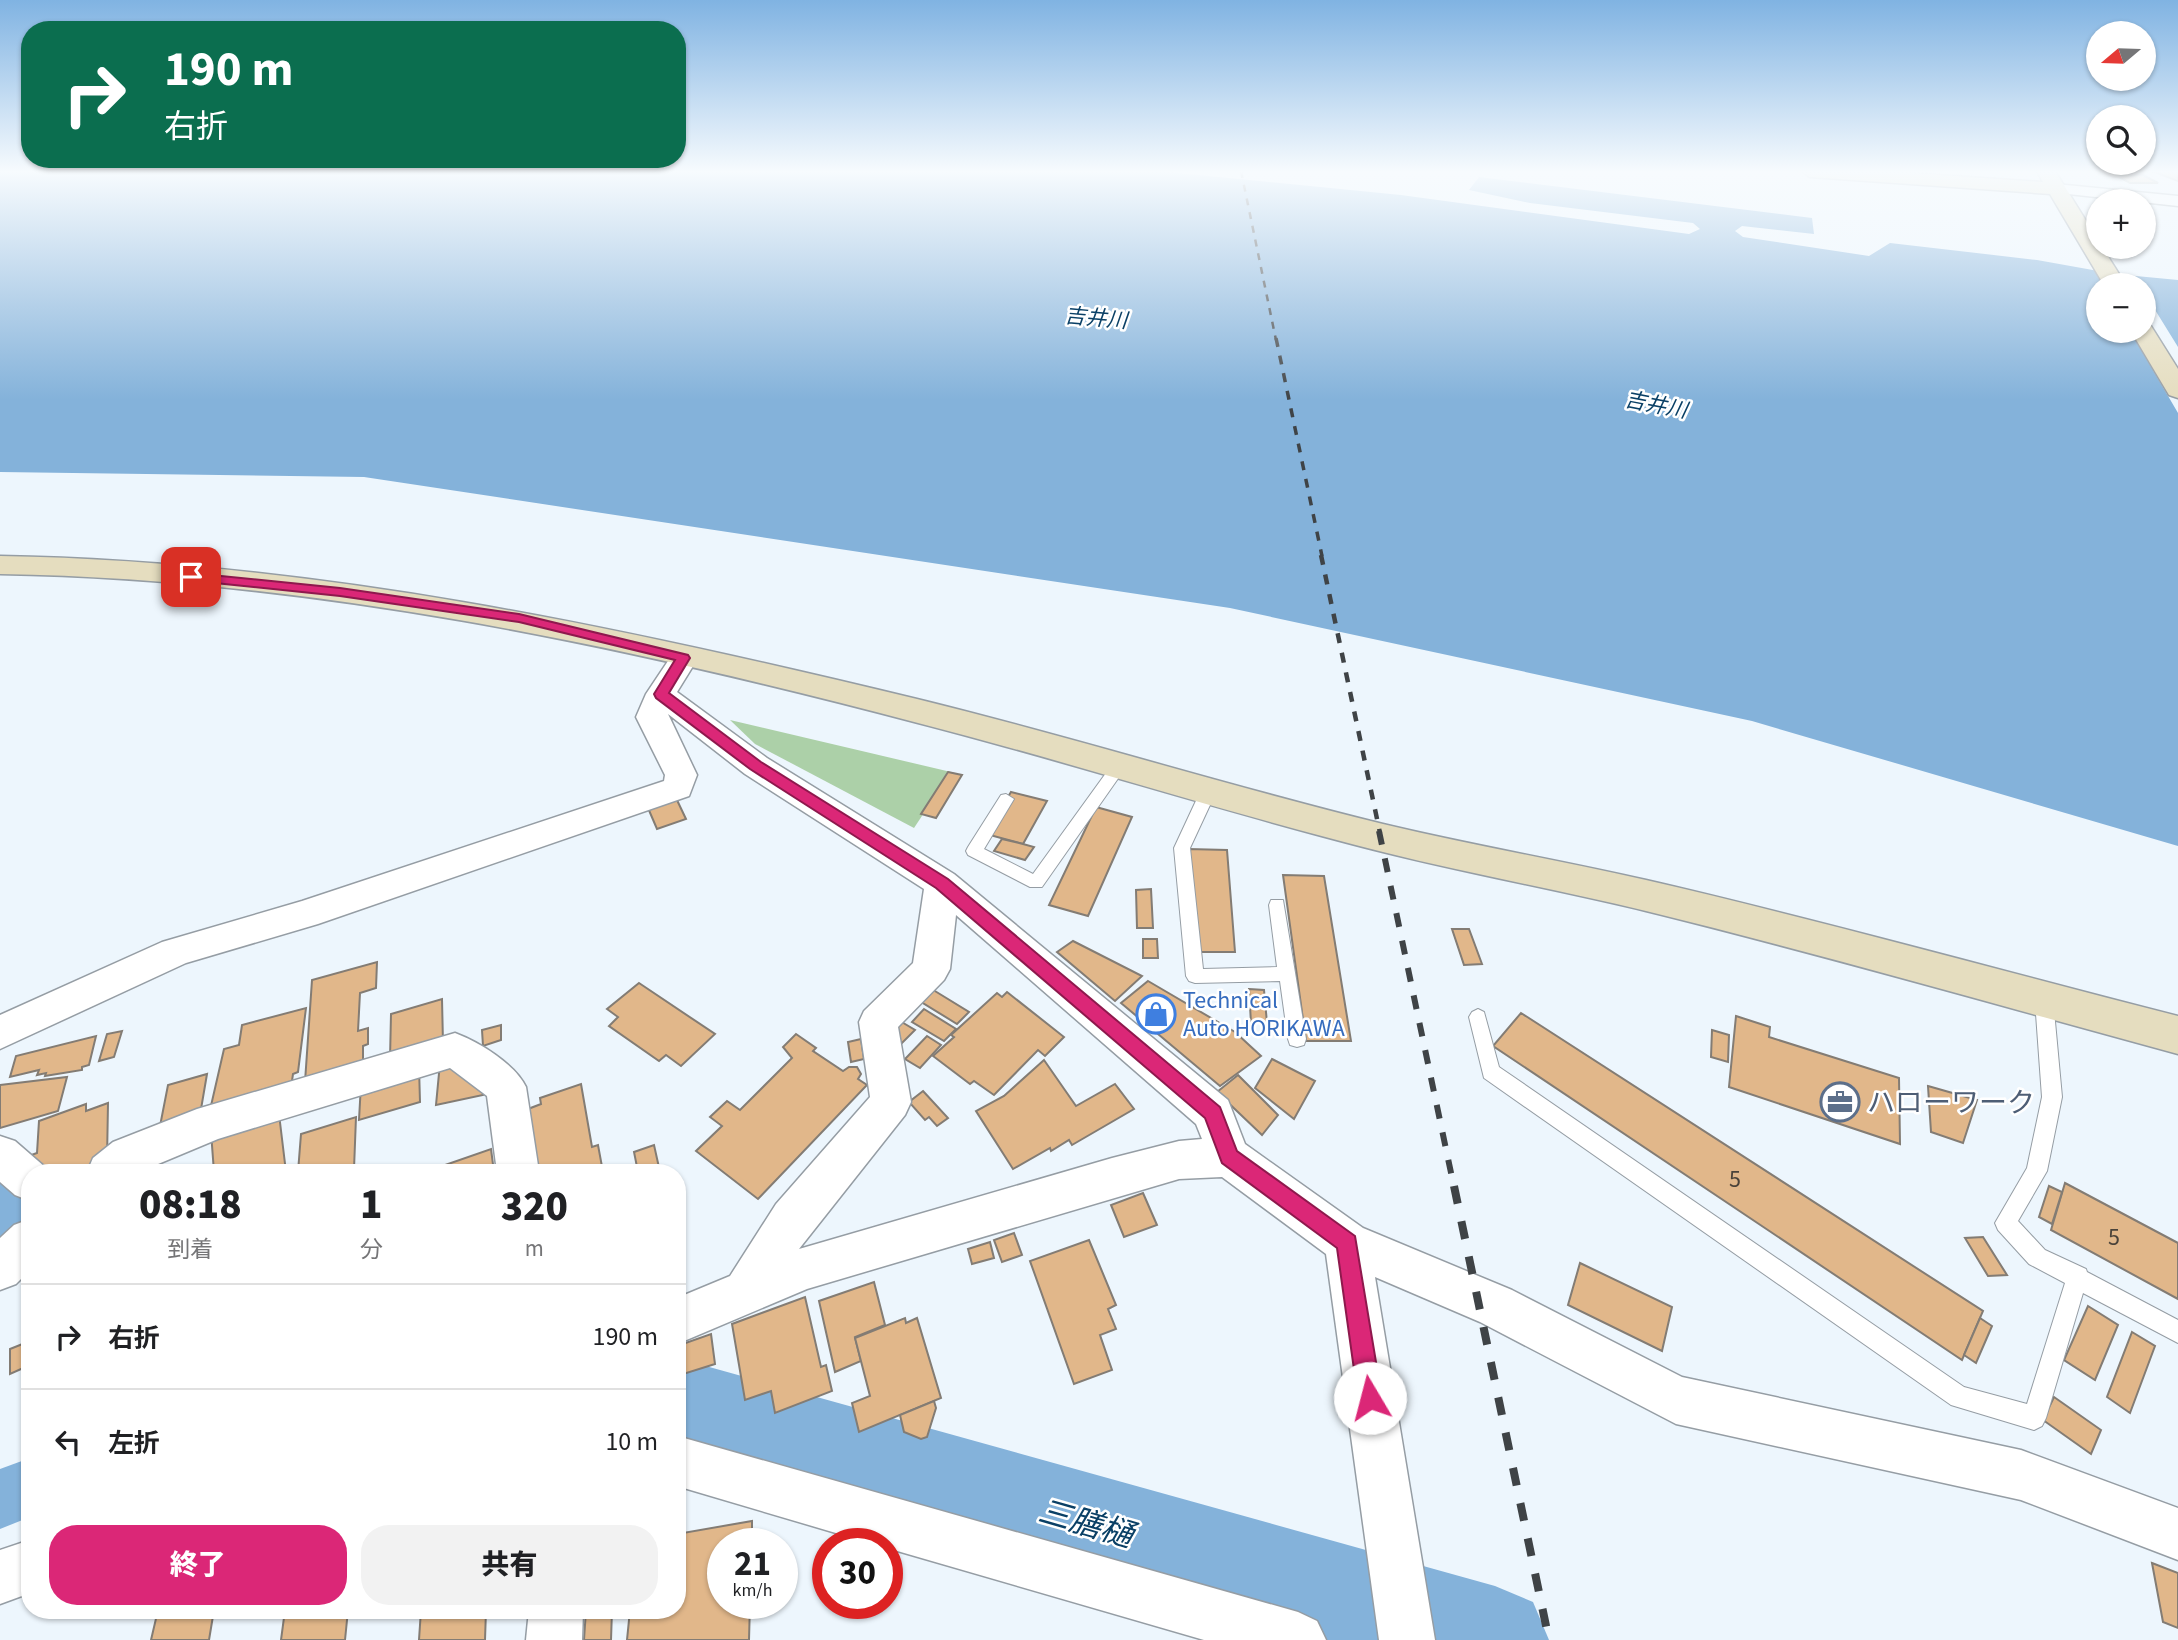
<!DOCTYPE html>
<html lang="ja">
<head>
<meta charset="utf-8">
<style>
  :root { --surface:#fff; --page:#f2f2f2; --text:#202124; --muted:#757577; --line:#e0e0e0; --accent:#db2777 }
  body { margin:0; font-family:"Source Sans 3","Noto Sans JP",sans-serif; background:var(--page); color:var(--text); height:100vh; display:flex; flex-direction:column; font-size:26px; white-space:nowrap }
  * { box-sizing:border-box; margin:0 }
  p { font-size:23px; color:var(--muted) }
  .icon { flex:none; width:38px; height:38px; fill:none; stroke:currentColor; stroke-width:2; stroke-linecap:round; stroke-linejoin:round }
  .map { position:relative; flex:1; overflow:hidden }
  .sheet { position:absolute; left:21px; top:1164px; width:665px; height:455px; display:flex; flex-direction:column; background:var(--surface); border-radius:28px; box-shadow:0 2px 5px #0004 }
  .sheet>* { flex:none }
  .banner { position:absolute; left:21px; top:21px; width:665px; height:147px; border-radius:28px; box-shadow:0 2px 5px #0004; background:#0b6e4f; color:#fff; overflow:hidden }
  .needle { width:46px; rotate:251deg }
  .fabs { position:absolute; left:2086px; top:21px; display:grid; gap:14px }
  .fabs a { display:grid; place-items:center; width:70px; height:70px; border-radius:50%; background:var(--surface); box-shadow:0 2px 5px #0004; font-size:35px }
  .speed { position:absolute; left:707px; top:1528px; display:flex; gap:14px; font-size:35px; font-weight:700; text-align:center }
  .speed>* { display:grid; place-content:center; width:91px; height:91px; border-radius:50%; background:var(--surface); box-shadow:0 2px 5px #0004; line-height:1 }
  .speed small { font-size:18px; font-weight:400 }
  .speed .limit { border:10px solid #d22; background:#fff; color:#111 }
  .pin { position:absolute; display:grid; place-items:center; width:60px; height:60px; color:#fff; margin:-30px; border-radius:14px; box-shadow:0 4px 10px #0006 }
  .me { position:absolute; width:77px; margin:-38px; rotate:352deg; stroke-linejoin:round; filter:drop-shadow(0 0 5px #0008) }
  .turn { display:flex; align-items:center; gap:24px; height:147px; padding:0 28px; font-size:32px }
  .turn .icon { width:91px; height:91px; stroke-width:2.5 }
  .turn b { display:block; font-size:49px; line-height:60px }
  .eta { display:flex; justify-content:space-evenly; align-items:center; height:119px; text-align:center }
  .eta b { font-size:42px; font-weight:800; line-height:49px }
  .action { display:flex; gap:14px; margin-top:auto; padding:14px 28px }
  .action a { flex:1; height:80px; border-radius:28px; background:var(--accent); color:#fff; font-size:28px; font-weight:800; line-height:80px; text-align:center }
  .action a+a { background:var(--page); color:var(--text) }
  ul { padding:0; list-style:none }
  li { display:flex; align-items:center; gap:21px; height:105px; padding:0 28px; border-top:2px solid var(--line) }
  li div { flex:1 }
  li b { display:block; font-size:26px }
  li em { font-style:normal }
  .map>svg:first-child { display:block }
</style>
</head>
<body>
<div class="map">
<svg width="2178" height="1640" viewBox="0 0 2178 1640">
  <rect width="100%" height="100%" fill="#edf6fd"/>
  <path fill="#acd0a8" d="M730,720l221,52 -37,56 -159,-84z"/>
  <path fill="#84b2da" fill-rule="evenodd" d="M0,171h1158l243,24 288,39 11,-5 -7,-6 -163,-20 -61,-13 10,-13 333,41 2,16 -72,-8 -7,5 8,6 126,19 21,-13 147,17 78,14 63,6v566l-426,-125 -522,-113 -866,-131 -364,-5zM2098,285h46v46h-46z"/>
  <path fill="#edf6fd" d="M2144,292l34,55v66l-48,-82h14z"/>
  <g fill="none" stroke-linecap="round" stroke-linejoin="round">
    <path fill="#84b2da" fill-rule="evenodd" d="M30,1458v59l-30,12v-60z"/>
    <g fill="#84b2da" fill-rule="evenodd">
      <path d="M0,1168l30,12v100l-30,-11z"/>
      <path d="M677,1358l818,228 38,16 16,38h-236l-636,-187z"/>
    </g>
  </g>
  <g fill="#e1b78a" stroke="#837c74" stroke-width="2">
    <path d="M2101,171h20l10,5 -18,1z"/>
    <path d="M2152,171h23l3,1v9z"/>
    <path d="M2143,175l15,8h-28l-13,-7z"/>
    <path d="M948,772l14,3 -26,43 -15,-4z"/>
    <path d="M1011,792l36,9 -24,43 -37,-10z"/>
    <path d="M676,798l10,21 -29,10 -9,-21z"/>
    <path d="M1096,807l36,10 -44,99 -39,-11z"/>
    <path d="M1002,839l21,5 11,3 -9,13 -31,-9z"/>
    <path d="M1188,849l39,1 8,102h-42z"/>
    <path d="M1283,875l41,1 27,165h-45z"/>
    <path d="M1151,889l2,39h-16l-1,-38z"/>
    <path d="M1452,929h17l13,35 -18,1z"/>
    <path d="M1143,939h14l1,19h-15z"/>
    <path d="M1073,941l69,35 -27,25 -58,-49z"/>
    <path d="M377,962l-1,26 -16,5 -2,38 10,-3v16l-5,2v20l-58,16 7,-102z"/>
    <path d="M1148,981l87,51 26,24 -41,30 -99,-83z"/>
    <path d="M639,983l76,51 -34,32 -15,-11 -7,6 -50,-35 9,-9 -11,-8z"/>
    <path d="M930,988l39,24 -12,12 -39,-24z"/>
    <path d="M1249,989l15,1 3,33h-16z"/>
    <path d="M1007,992l57,45 -19,19 -7,-6 -44,45 -20,-14 -4,3 -37,-28 21,-19 -3,-2 46,-42 5,4z"/>
    <path d="M442,999l1,44 -53,16 1,-45z"/>
    <path d="M306,1008l-8,64 -5,2 -2,14 -81,22 14,-61 15,-4 3,-20z"/>
    <path d="M924,1009l32,20 -12,12 -32,-19z"/>
    <path d="M1521,1013l462,298 -21,49 -469,-314z"/>
    <path d="M1736,1016l34,11 -1,10 130,41 1,66 -171,-57z"/>
    <path d="M900,1021l15,9 -13,13 -14,-10z"/>
    <path d="M501,1025v15l-18,6 -1,-16z"/>
    <path d="M1712,1030l17,5 -1,27 -17,-5z"/>
    <path d="M122,1031l-8,26 -15,4 8,-27z"/>
    <path d="M796,1034l20,14 -3,3 30,20 6,-4h8l4,7 -3,5 9,6 -109,114 -62,-48 26,-25 -12,-9 17,-16 13,9 52,-52 -9,-11z"/>
    <path d="M96,1036l-7,29 -7,2v3l-37,6 1,-3 -9,2 2,-5 -29,7 6,-21z"/>
    <path d="M927,1036l14,9 -21,23 -15,-9z"/>
    <path d="M861,1039l3,20 -13,3 -3,-20z"/>
    <path d="M1272,1059l43,22 -21,38 -39,-31z"/>
    <path d="M1044,1060l32,46 39,-22 19,25 -62,36 -3,-5 -18,11 -1,-3 -37,21 -37,-58 28,-15z"/>
    <path d="M440,1063l44,6 -1,26 -47,10z"/>
    <path d="M419,1067l1,35 -61,18 2,-36z"/>
    <path d="M207,1074l-7,41 -40,11 8,-41z"/>
    <path d="M1238,1075l40,40 -16,20 -45,-43z"/>
    <path d="M67,1077l-9,34 -58,17v-43z"/>
    <path d="M581,1084l11,63 6,-2 5,27h-66l-9,-63 13,-5 -1,-6z"/>
    <path d="M1928,1086l49,14 -14,43 -32,-11z"/>
    <path d="M923,1091l25,27 -11,8 -8,-9 -4,3 -16,-18z"/>
    <path d="M108,1103l-1,57 -33,12h-38l-10,-9v-6l11,-4 2,-32 47,-17v7z"/>
    <path d="M279,1114l7,58h-72l-3,-40z"/>
    <path d="M356,1117l-2,52 -7,3h-49l3,-38z"/>
    <path d="M654,1145l6,27h-22l-4,-20z"/>
    <path d="M491,1149l3,23h-69z"/>
    <path d="M2065,1183l113,60v56l-127,-69z"/>
    <path d="M2049,1186l13,6 -10,32 -13,-7z"/>
    <path d="M1143,1193l14,32 -33,12 -13,-32z"/>
    <path d="M1014,1233l8,22 -20,7 -8,-22z"/>
    <path d="M1983,1237l24,38 -19,1 -23,-38z"/>
    <path d="M1089,1240l27,65 -8,4 8,20 -16,6 12,35 -38,14 -44,-123z"/>
    <path d="M990,1242l4,16 -22,6 -4,-15z"/>
    <path d="M1580,1263l92,44 -10,44 -94,-46z"/>
    <path d="M874,1282l11,43 -30,12 6,24 -26,11 -16,-71z"/>
    <path d="M805,1297l16,70 5,-2 6,26 -57,22 -4,-22 -26,9 -13,-76z"/>
    <path d="M2088,1306l30,19 -23,55 -31,-20z"/>
    <path d="M905,1318l1,5 11,-5 24,80 -82,34 -7,-29 18,-7 -15,-58z"/>
    <path d="M1980,1318l12,8 -16,37 -12,-8z"/>
    <path d="M2132,1332l23,14 -25,67 -23,-16z"/>
    <path d="M711,1334l4,30 -38,12v-30z"/>
    <path d="M30,1341v24l-20,9v-25z"/>
    <path d="M2054,1397l47,33 -10,24 -48,-34z"/>
    <path d="M934,1401l2,7 -9,29 -6,2 -17,-7 -4,-17z"/>
    <path d="M752,1521v23h-29v59h27l-1,37h-122l3,-30h47v-76z"/>
    <path d="M2152,1563l26,10v55l-15,-6z"/>
    <path d="M158,1610h56l-5,30h-58z"/>
    <path d="M285,1610h63l-3,30h-64z"/>
    <path d="M421,1610h65l-1,30h-66z"/>
    <path d="M586,1610h26l-1,30h-27z"/>
  </g>
  <g fill="none" stroke-linecap="round" stroke-linejoin="round">
    <g stroke="#959da4" stroke-width="2">
      <g id="lane">
        <path d="M1119,761l5,1 3,4 -3,4 -82,117h-12l-62,-32 -2,-4 2,-4 33,-52 5,-1 8,5 -30,50 49,25 81,-112z"/>
        <path d="M1209,785l8,5 -27,58 13,121 74,-2 -8,-62 2,-5h12l23,139 -2,6 -7,2 -7,-2 -2,-6 -8,-58 -85,2 -6,-2 -3,-5 -12,-128 27,-58z"/>
        <path d="M2044,993l6,2 3,5 9,97 -15,74 -29,50 27,29 41,19 1,3 91,48v23l-95,-50 -37,125 -4,8 -8,4 -83,-25 -467,-327 -15,-61 3,-5 6,-3 6,3 15,55 465,320 63,17 38,-121 -36,-19 -31,-34 -3,-7 32,-55 15,-71 -7,-97 3,-5z"/>
      </g>
    </g>
    <g stroke="#959da4" stroke-width="3">
      <g id="street">
        <path d="M2056,184l122,12v10l-128,-14 -2,-3z"/>
        <path d="M684,649l10,3 4,6 -21,34 90,66 187,116 274,226 17,44 118,84 149,62 170,87 339,73 157,58v52l-157,-60 -345,-76 -196,-102 -105,-45 60,363h-56l-53,-386 -104,-77 -43,2 -372,110 -130,55v-46l53,-22 46,-72 94,-107 -11,-75 5,-11 49,-48 11,-74 -179,-115 -77,-60 29,61 -8,21 -371,128 -132,39 -186,86v-34l162,-73 140,-41 362,-120 1,-6 -29,-58 10,-23 28,-42zM956,915l240,209 6,15 -23,2 -67,17 -313,91 106,-134 6,-13 -13,-75 46,-47 6,-11z"/>
        <path d="M455,1033c24,9 60,31 71,54l13,85h-42l-10,-76 -37,-28 -232,71 -79,33h-52l6,-14 20,-16 84,-33z"/>
        <path d="M0,1136l15,5 30,26 3,5h-18v29l-15,-6 -15,-13z"/>
        <path d="M30,1219v51l-14,14 -16,6v-52l14,-13z"/>
        <path d="M677,1436l621,176 19,9 9,19h-122l-317,-92v-4h-14l-196,-58z"/>
        <path d="M30,1540v53l-30,11v-54z"/>
        <path d="M529,1610h54l-1,30h-56z"/>
      </g>
    </g>
    <g stroke="#959da4" stroke-width="3">
      <g id="secondary">
        <path d="M1801,171h80l162,11 -6,-11h18l43,69v7h4l24,38h-22l-54,-91 -240,-17z"/>
        <path d="M2144,324l7,2 27,43v29l-9,-3 -38,-64h13z"/>
        <path d="M0,556c311,5 616,70 917,143 156,38 310,87 466,125 87,21 176,36 263,56 178,41 355,91 532,136v38c-177,-48 -353,-99 -532,-143 -87,-21 -175,-37 -263,-59 -156,-39 -309,-89 -465,-129 -300,-79 -607,-144 -918,-149z"/>
      </g>
    </g>
    <use href="#lane" fill="#fff" fill-rule="evenodd"/>
    <use href="#street" fill="#fff" fill-rule="evenodd"/>
    <use href="#secondary" fill="#e5ddbf" fill-rule="evenodd"/>
    <path stroke="#3f4346" stroke-width="2.5" stroke-dasharray="7 7" stroke-linecap="butt" d="M1241,171l35,169"/>
    <path stroke="#3f4346" stroke-width="3.5" stroke-dasharray="9 9" stroke-linecap="butt" d="M1276,338l46,218"/>
    <path stroke="#3f4346" stroke-width="4.5" stroke-dasharray="10 10" stroke-linecap="butt" d="M1321,555l59,278"/>
    <path stroke="#3f4346" stroke-width="6" stroke-dasharray="14 14" stroke-linecap="butt" d="M1379,831l75,356"/>
    <path stroke="#3f4346" stroke-width="8" stroke-dasharray="18 18" stroke-linecap="butt" d="M1454,1186l95,454"/>
  </g>
  <linearGradient id="sky" x2="0" y2="1"><stop stop-color="#80b3e2"/><stop offset="0.43" stop-color="#f7fbfe"/><stop offset="1" stop-color="#f7fbfe" stop-opacity="0"/></linearGradient>
  <rect width="2178" height="400" fill="url(#sky)"/>
  <path fill="#db2777" stroke="#8e194d" stroke-width="2" d="M191,573l149,15 179,26 169,41 2,3 -21,35 92,69 187,117 272,228 17,44 118,85 27,162 -4,8 -8,4 -8,-4 -4,-8 -21,-150 -115,-85 -17,-45 -269,-230 -186,-119 -94,-71 -2,-4 21,-34 -156,-38 -179,-26 -154,-16 -1,-3z"/>
  <defs>
    <g id="shop-ring" transform="scale(2.0125)"><circle r="9.5" fill="#fff" stroke="#3f7fe0" stroke-width="1.5"/><path d="M-5-2.5h2.3a2.7 3.5 0 0 1 5.4 0H5L5.5 6h-11ZM-1.5-2.5h3a1.5 2.3 0 0 0-3 0Z" fill="#3f7fe0"/></g>
    <g id="office-ring" transform="scale(2.0125)"><circle r="9.5" fill="#fff" stroke="#5c6f8a" stroke-width="1.5"/><path d="M-6-3h4V-5.5h4V-3h4V5H-6ZM-1-4.5V-3h2v-1.5ZM-6 0V1H6V0Z" fill="#5c6f8a"/></g>
  </defs>
  <g fill-rule="evenodd">
    <use href="#shop-ring" x="1156" y="1014"/>
    <use href="#office-ring" x="1840" y="1102"/>
  </g>
  <g text-anchor="middle" stroke-width="5" stroke-linejoin="round" paint-order="stroke">
    <g font-size="21" font-style="italic" fill="#0a4066" stroke="#fff">
      <text transform="translate(1096 318) rotate(5)" y="7">吉井川</text>
      <text transform="translate(1656 405) rotate(11)" y="7">吉井川</text>
    </g>
    <g font-size="24" fill="#366cbe" stroke="#fff" text-anchor="start">
      <text x="1183" y="1008">Technical<tspan x="1183" dy="28">Auto HORIKAWA</tspan></text>
    </g>
    <g font-size="24" fill="#4b433a">
      <text x="1735" y="1187">5</text>
      <text x="2114" y="1245">5</text>
    </g>
    <g font-size="28" fill="#4e5e75" stroke="#fff" text-anchor="start">
      <text x="1867" y="1112">ハローワーク</text>
    </g>
    <g font-size="32" font-style="italic" fill="#0a4066" stroke="#fff">
      <text transform="translate(1086 1523) rotate(16)" y="11">三膳樋</text>
    </g>
  </g>
</svg>
<div class="fabs">
<a><svg class="needle" viewBox="-14 -14 28 28"><path d="M0-13l5 13h-10z" fill="#e53935"/><path d="M0 13l5-13h-10z" fill="#757577"/></svg></a>
<a><svg class="icon" aria-label="search" viewBox="0 0 24 24"><circle cx="10" cy="10" r="6"/><path d="M15 15l6 6"/></svg></a>
<a>+</a>
<a>−</a>
</div>
<div class="speed"><div>21<small>km/h</small></div><div class="limit">30</div></div>
<div class="pin" style="left:191px;top:577px;background:#d93025"><svg class="icon" aria-label="arrive" viewBox="0 0 24 24"><path d="M6 21V4h12l-3 4 3 4H6"/></svg></div>
<svg class="me" style="left:1370px;top:1398px" viewBox="-20 -20 40 40"><circle r="19" fill="#fff"/><path d="M0-13L10 11 0 6-10 11z" fill="#db2777"/></svg>
<div class="banner">
<div class="turn"><svg class="icon" aria-label="right" viewBox="0 0 24 24"><path d="M7 20v-9h11M14 6l5 5-5 5"/></svg><div><b>190 m</b>右折</div></div>
</div>
<section class="sheet">
<div class="eta">
<div><b>08:18</b><p>到着</p></div>
<div><b>1</b><p>分</p></div>
<div><b>320</b><p>m</p></div>
</div>
<ul>
<li><svg class="icon" aria-label="right" viewBox="0 0 24 24"><path d="M7 20v-9h11M14 6l5 5-5 5"/></svg><div><b>右折</b></div><em>190 m</em></li>
<li><svg class="icon" aria-label="left" viewBox="0 0 24 24"><path d="M17 20v-9H6M10 6l-5 5 5 5"/></svg><div><b>左折</b></div><em>10 m</em></li>
</ul>
<div class="action"><a>終了</a><a>共有</a></div>
</section>
</div>
</body>
</html>
